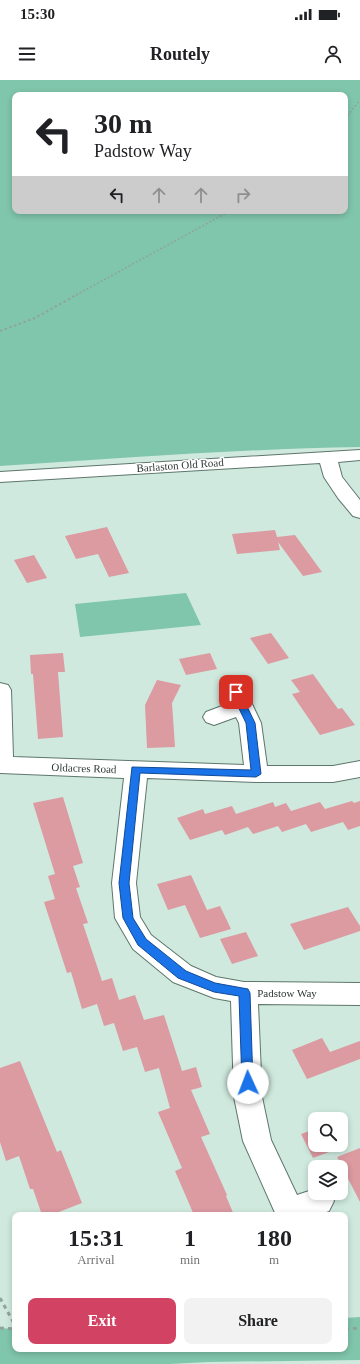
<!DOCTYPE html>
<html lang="en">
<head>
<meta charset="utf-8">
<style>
  :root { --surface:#fff; --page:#f2f2f2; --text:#202124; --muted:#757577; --accent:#d24262 }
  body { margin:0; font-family:Georgia,serif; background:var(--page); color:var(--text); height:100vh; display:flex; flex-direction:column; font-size:15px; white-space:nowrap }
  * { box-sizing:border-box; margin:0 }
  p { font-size:13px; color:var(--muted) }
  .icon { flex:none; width:22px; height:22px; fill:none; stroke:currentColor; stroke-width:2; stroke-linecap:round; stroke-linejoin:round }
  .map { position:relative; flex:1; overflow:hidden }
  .panel { position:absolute; left:12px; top:1132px; width:336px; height:140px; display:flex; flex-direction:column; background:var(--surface); border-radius:8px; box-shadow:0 2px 6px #0003 }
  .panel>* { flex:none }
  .banner { position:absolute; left:12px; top:12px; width:336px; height:122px; border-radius:8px; box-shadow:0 2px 6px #0003; background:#fff; color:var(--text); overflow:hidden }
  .tools { position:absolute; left:308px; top:1032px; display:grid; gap:8px }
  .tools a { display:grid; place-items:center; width:40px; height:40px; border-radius:8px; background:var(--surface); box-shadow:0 2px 6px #0003; font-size:20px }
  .pin { position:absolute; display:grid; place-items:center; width:34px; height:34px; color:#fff; margin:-17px; border-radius:8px; box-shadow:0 2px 6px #0006 }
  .me { position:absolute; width:44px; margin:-22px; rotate:358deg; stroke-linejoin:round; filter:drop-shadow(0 0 3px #0008) }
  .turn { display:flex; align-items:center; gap:14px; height:84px; padding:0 16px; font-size:18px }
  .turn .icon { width:52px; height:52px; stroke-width:2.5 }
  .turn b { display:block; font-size:28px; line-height:34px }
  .lanes { display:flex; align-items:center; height:38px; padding:0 16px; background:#0003; justify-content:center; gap:20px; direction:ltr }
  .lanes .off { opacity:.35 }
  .eta { display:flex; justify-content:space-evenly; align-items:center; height:68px; text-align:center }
  .eta b { font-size:24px; font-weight:600; line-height:28px }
  .button { display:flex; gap:8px; margin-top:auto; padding:8px 16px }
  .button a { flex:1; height:46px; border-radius:8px; background:var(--accent); color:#fff; font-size:16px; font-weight:600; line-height:46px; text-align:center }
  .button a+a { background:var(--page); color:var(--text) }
  .status { display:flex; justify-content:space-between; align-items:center; height:28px; padding:0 20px; background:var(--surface); direction:ltr }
  .status svg { height:11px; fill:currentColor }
  header { display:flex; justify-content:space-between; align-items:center; height:52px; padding:0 16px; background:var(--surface); font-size:18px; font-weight:600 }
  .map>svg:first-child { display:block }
</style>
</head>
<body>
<div class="status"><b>15:30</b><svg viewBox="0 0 49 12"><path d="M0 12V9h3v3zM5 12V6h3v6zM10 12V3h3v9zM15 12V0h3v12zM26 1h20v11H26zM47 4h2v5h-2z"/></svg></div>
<header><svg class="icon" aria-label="menu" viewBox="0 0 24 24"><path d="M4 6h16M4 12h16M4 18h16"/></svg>Routely<svg class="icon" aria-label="person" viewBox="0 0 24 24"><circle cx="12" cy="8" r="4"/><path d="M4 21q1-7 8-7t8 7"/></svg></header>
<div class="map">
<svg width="360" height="1284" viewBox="0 0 360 1284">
  <rect width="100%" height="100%" fill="#cfe9de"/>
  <g fill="#80c6ac" fill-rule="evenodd">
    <path d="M0,0h360v367c-120,2 -240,11 -360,19zM15,15h330v116h-330z"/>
    <path d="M186,513l15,32 -121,12 -5,-33z"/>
    <path d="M360,1237v43l-152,2 -38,2h-170v-36l15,1v20h330v-31z"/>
  </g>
  <g fill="#dc9aa1">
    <path d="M107,447l22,46 -20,4 -11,-23 -22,5 -11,-23z"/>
    <path d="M275,450l2,7 18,-2 27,37 -19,4 -25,-34 2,8 -43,4 -5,-20z"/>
    <path d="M34,475l13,23 -20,5 -13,-23z"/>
    <path d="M271,553l18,25 -21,6 -18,-26z"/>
    <path d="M63,573l2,19h-7l5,65 -25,2 -5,-65h-2l-1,-19z"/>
    <path d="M210,573l7,16 -31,6 -7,-16z"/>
    <path d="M313,594l25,35 4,-1 13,17 -35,10 -28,-41 8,-2 -9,-12z"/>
    <path d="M157,600l24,5 -9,18 3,44 -28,1 -2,-43z"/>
    <path d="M63,717l20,66 -10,3 7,21 -4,1 12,35 -5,1 19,57 10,-3 7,22 16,-5 9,25 20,-5 18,56 14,-4 6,20 -11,3 19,44 -9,3 26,58 -1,1 8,19h-40l-19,-44 7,-3 -24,-56 12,-4 -11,-40 -14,4 -8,-25 -14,4 -9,-28 -10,3 -7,-22 -15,5 -11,-37 -4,1 -23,-71 11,-3 -7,-23 7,-2 -22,-71z"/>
    <path d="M352,721l2,2 6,-2v25l-12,4 -5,-8 -32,10 -5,-8 -24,8 -4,-6 -25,8 -5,-7 -23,8 -3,-5 -32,10 -13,-22 26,-9 2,5 27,-8 4,8 37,-12 2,5 11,-4 5,8 29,-9 5,7z"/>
    <path d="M191,795l16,35 13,-4 11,23 -31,9 -15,-33 -17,5 -11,-26z"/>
    <path d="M348,827l12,19v5l-56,19 -14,-26z"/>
    <path d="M246,852l12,24 -26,8 -12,-25z"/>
    <path d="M322,958l8,14 30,-11v18l-53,20 -15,-29z"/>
    <path d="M20,981l37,91 4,-2 21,53 -31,12h-9l-9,-26h-3l-11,-33 -13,5 -6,-19v-74z"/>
    <path d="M315,1049v16h26v-12l7,12 -35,13 -12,-24z"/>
    <path d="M360,1068v54l-23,-45z"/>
  </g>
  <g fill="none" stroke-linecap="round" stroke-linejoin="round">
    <g stroke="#5e766c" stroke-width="2">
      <path id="street" d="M0,603l8,2 3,5 2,67 231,8 -5,-42 -3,-6 -22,8 -8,-3 -3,-5 3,-5 24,-9 -5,-11 3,-5 8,-2 8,2 17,36 6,43h66l27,-5v16l-27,5h-76l-110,-4 -11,105 4,34 11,18 40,31 25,11 28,5 116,1v22l-102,-1 4,93 9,43 26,55 18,-6v4h15l4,8 -5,10 -10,4h-43l-33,-74 -9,-44 -3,-96 -17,-3 -41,-16 -40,-33 -18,-31 -3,-35 12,-105 -124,-5z"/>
    </g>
    <g stroke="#5e766c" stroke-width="2">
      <path id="secondary" d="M360,370v10l-22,2 4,15 18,23v18l-7,-2 -15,-18 -14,-21 -4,-14 -320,19v-10z"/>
    </g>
    <g stroke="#90a49c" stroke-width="1.5" stroke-dasharray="2 2" stroke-linecap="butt">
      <path d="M345,39l15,-19"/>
      <path d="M76,215l154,-84"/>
    </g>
    <path stroke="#90a49c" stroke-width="2" stroke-dasharray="2.5 2.5" stroke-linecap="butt" d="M0,251l35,-13 43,-24"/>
    <g stroke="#90a49c" stroke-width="3" stroke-dasharray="4 4" stroke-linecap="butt">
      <path d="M0,1218l15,27"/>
      <path d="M0,1248l15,1"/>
      <path d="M345,1249l15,-1"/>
    </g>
    <use href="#street" fill="#fff" fill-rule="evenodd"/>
    <use href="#secondary" fill="#fff" fill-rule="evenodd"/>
  </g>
  <path fill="#1a73e8" stroke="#114b97" d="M236,609l4,3 15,31 6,51 -5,3 -116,-4 -11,110 4,35 13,21 40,32 29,12 33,6 2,4 3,90 -1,4 -4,1 -5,-1 -1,-4 -3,-87 -25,-4 -36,-14 -40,-33 -15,-27 -4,-35 13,-116 119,3 -5,-47 -15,-31z"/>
  <g text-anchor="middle" stroke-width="3" stroke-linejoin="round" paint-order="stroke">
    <g font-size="11" fill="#2e3834" stroke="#fff">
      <text transform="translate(180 385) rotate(-4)" y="4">Barlaston Old Road</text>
      <text transform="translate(84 688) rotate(2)" y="4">Oldacres Road</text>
      <text x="287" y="917">Padstow Way</text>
    </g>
  </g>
</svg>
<div class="tools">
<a><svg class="icon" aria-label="search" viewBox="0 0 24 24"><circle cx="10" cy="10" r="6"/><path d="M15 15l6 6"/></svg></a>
<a><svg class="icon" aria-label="layers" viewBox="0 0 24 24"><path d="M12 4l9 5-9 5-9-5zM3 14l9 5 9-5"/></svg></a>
</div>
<div class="pin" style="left:236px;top:612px;background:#d93025"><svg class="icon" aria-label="arrive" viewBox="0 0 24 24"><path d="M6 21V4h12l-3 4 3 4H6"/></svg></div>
<svg class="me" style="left:248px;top:1003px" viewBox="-20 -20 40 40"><circle r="19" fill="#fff"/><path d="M0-13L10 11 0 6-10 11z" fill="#1a73e8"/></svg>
<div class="banner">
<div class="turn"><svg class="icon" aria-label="left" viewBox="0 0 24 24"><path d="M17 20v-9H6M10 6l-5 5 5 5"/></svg><div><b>30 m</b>Padstow Way</div></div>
<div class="lanes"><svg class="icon" aria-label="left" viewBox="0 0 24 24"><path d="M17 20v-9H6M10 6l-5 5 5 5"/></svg><svg class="icon off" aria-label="ahead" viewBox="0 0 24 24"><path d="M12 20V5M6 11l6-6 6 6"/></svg><svg class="icon off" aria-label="ahead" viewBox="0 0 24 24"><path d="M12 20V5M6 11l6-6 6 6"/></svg><svg class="icon off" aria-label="right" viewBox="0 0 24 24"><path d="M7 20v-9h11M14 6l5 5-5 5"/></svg></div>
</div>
<section class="panel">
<div class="eta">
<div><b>15:31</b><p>Arrival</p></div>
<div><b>1</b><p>min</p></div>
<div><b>180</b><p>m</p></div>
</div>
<div class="button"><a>Exit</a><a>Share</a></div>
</section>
</div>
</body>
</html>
